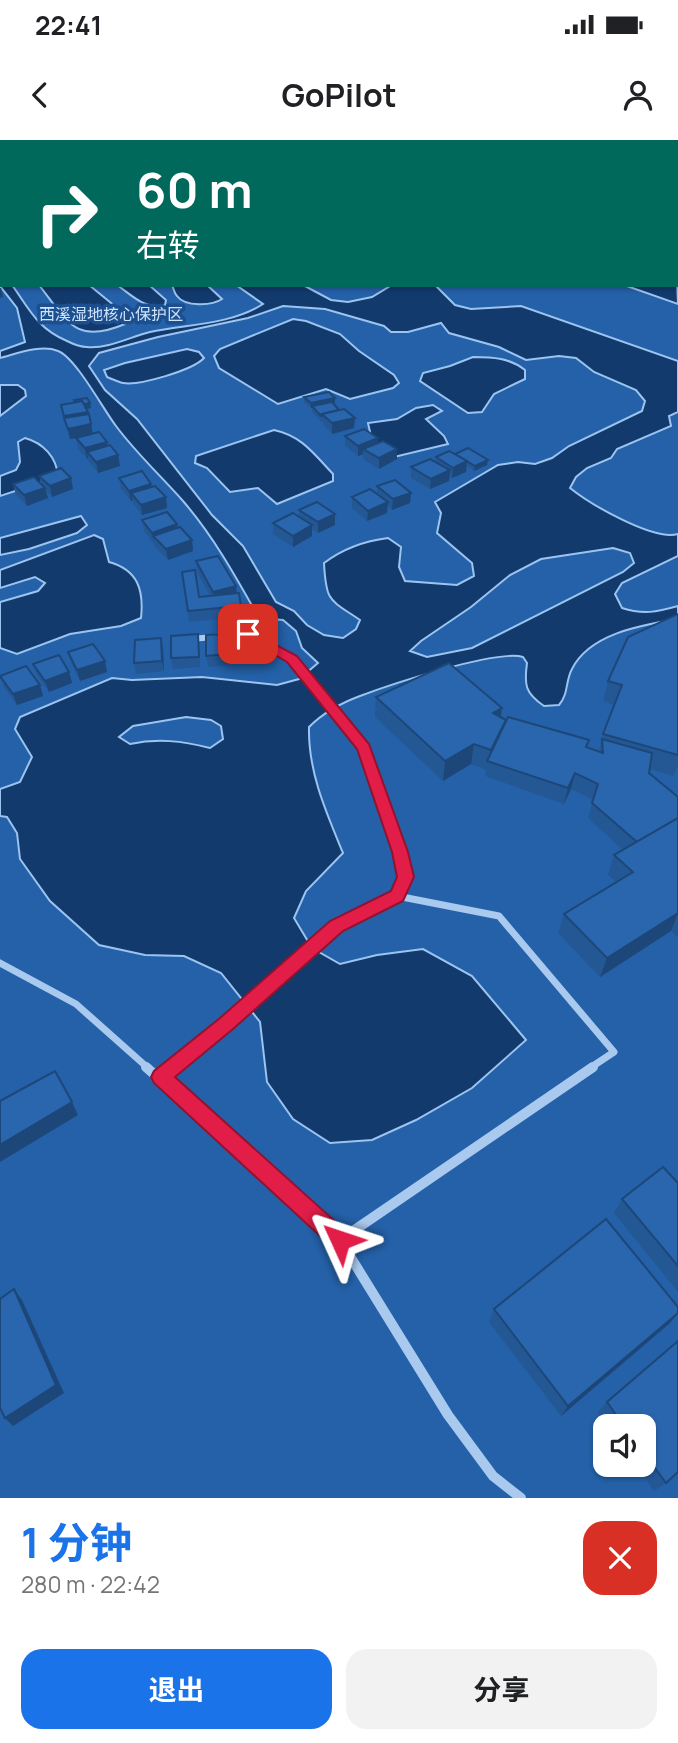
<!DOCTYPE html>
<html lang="zh">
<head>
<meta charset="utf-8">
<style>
  :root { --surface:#fff; --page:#f2f2f2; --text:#202124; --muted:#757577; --accent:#1a73e8 }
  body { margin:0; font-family:Manrope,"Noto Sans SC",sans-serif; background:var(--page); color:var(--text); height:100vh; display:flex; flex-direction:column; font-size:26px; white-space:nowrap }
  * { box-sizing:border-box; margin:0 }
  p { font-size:23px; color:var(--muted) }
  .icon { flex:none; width:38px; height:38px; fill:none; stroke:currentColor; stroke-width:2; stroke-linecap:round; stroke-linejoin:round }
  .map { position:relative; height:1358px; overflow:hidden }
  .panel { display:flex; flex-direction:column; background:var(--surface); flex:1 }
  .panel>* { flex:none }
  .guide { position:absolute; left:0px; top:0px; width:679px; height:147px; box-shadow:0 2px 5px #0004; background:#00695c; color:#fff; overflow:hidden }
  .controls { position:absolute; left:593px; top:1274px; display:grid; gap:14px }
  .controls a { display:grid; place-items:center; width:63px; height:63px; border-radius:14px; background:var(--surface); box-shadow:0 2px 5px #0004; font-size:35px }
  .pin { position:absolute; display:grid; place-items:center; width:60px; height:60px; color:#fff; margin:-30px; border-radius:14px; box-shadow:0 4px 10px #0006 }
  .me { position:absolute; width:77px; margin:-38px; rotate:312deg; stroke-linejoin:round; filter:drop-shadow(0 0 5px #0008) }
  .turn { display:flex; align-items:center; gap:24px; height:147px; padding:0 21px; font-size:32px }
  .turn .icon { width:91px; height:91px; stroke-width:2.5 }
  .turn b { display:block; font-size:49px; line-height:60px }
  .round { display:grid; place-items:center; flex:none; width:74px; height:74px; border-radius:21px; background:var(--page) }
  .headline { display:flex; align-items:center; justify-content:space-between; height:119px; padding:0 21px }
  h1 { font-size:42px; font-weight:700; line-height:52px; color:var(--accent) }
  .primary-button { display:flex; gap:14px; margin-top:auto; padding:14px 21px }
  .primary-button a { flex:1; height:80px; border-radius:21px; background:var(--accent); color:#fff; font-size:28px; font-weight:700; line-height:80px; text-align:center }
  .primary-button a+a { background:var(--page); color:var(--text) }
  .status { display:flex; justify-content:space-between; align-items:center; height:49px; padding:0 35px; background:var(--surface); direction:ltr }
  .status svg { height:19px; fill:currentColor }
  header { display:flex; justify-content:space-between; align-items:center; height:91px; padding:0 21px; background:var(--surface); font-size:32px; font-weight:700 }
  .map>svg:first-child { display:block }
</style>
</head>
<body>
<div class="status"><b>22:41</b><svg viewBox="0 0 49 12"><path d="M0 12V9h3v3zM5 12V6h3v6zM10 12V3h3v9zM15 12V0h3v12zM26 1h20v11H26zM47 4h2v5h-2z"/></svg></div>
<header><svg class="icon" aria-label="back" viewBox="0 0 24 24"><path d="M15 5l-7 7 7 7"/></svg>GoPilot<svg class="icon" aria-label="person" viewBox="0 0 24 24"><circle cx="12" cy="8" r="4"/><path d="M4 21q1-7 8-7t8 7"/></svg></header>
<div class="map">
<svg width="678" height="1358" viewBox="0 0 678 1358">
  <rect width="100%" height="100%" fill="#1b4f8f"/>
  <path fill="#2461a8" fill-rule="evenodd" d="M0,0h678v1358h-678zM2,2h675v143h-675zM606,1286h38v39h-38z"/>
  <g fill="#123a6d" stroke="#9cc4f0" stroke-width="2" fill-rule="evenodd">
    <path d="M0,130l2,15h10c18,25 25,43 55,56 6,3 14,6 20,6 21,2 43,-10 63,-15 37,-8 80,-7 113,-28l-27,-19h67l28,15 17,2 24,-5 20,-12h43l20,20 16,4 50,-3 157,55v51l-9,4 2,10 -54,23 -6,9 -24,10 -11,9 -6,11c20,16 83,53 108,46v22l-56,27 -7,11 7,14c21,7 35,4 56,-2v13c-35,6 -88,14 -106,50 -7,13 -3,24 -13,36l-15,1c-19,-13 -20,-21 -17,-43l-4,-6c-26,-8 -134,28 -163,39 -19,7 -37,17 -51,31 -1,45 17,85 34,126l-37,38 -12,27 18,30 28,16 37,-9 46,-6 49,27 54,64 -54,48 -56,32 -44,20 -42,3 -37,-24 -26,-37 -7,-60 -39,-49 -37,-17 -39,-1 -46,-10 -49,-44 -30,-42 -3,-26 -10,-16 -7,-1v-27l20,-7 12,-25 -17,-28 5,-12 92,-39 20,2 70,-3 75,8 22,-6 19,-16 -16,-15 -6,-17 -13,-11 -24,-2c-23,-41 -45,-81 -76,-117 -22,-25 -47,-48 -67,-75 -13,-17 -40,-68 -58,-75 -17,-7 -42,3 -58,7v-7l25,-9 -8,-34 -17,-22zM283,166l42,3 59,17 7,6h17l33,-9 8,10 50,14 27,13 33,-4 17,2 18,14 42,18 9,11 -3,10 -73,35 -17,12 -17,6 -17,-2 -20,3 -63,37 6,11 -4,20 35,30 2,13 -17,9 -52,-4 -6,-14 2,-20 -13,-9c-24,3 -44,10 -64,25 2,39 5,36 36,57l-4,9 -13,9 -19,-3 -17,-10 -13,-14 -18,-9 -33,-56 -31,-31 -75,-96 -32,-29 -16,-24 10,-13 59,-16 90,-19zM613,408l17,5 4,10 -11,9 -151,76 -45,9 -17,-6 11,-10 50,-34 39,-32 31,-16zM186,577l25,3 10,6 2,13 -13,9c-28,-7 -52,-10 -80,-4l-11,-7 14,-11z"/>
    <path d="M677,137l1,27 -54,-19h53z"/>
    <path d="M39,145h50l38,31 -2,8c-50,21 -57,-2 -86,-39z"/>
    <path d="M117,145h32l17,15 -1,5c-20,5 -32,-9 -48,-20z"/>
    <path d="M172,145h35l15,14c-10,7 -37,8 -45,-3 -3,-3 -3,-7 -5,-11z"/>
    <path d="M293,179l13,2 34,13 19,17 35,24 5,8 -6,5 -43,11 -24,-10 -48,15 -59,-36 -5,-12 6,-7z"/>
    <path d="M187,209l12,3 5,6c-11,12 -65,28 -81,25 -5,-1 -11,-4 -16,-6l-3,-7 21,-7z"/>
    <path d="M473,217c20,0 37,1 52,13v9l-31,15 -12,18 -14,1 -48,-32 3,-8 27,-7z"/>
    <path d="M0,245h18l7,5 1,6 -26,20z"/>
    <path d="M433,265l9,6 -16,8 18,17 4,8 -54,13 -22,-16 -4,-18 29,-4 19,-11z"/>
    <path d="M274,290c28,6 40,24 59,44v7l-56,23 -19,-16 -28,4 -23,-24 -12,-5 1,-7z"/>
    <path d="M25,298c18,5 32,19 33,39l-58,19v-20l16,-6 4,-8 -2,-20z"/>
    <path d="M81,376l6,9 -10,8 -48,16 -29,6v-17z"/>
    <path d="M94,395l9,4 6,23c29,8 35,28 32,56l-20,8 -51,8 -53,20 -17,-6v-46l38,-11 7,-8 -10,-6 -35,11v-18z"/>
  </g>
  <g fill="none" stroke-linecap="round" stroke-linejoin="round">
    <path fill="#123a6d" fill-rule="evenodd" d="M654,0h15l2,2h-16z"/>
    <path stroke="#a9c9ee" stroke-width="6" d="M191,499l57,-5 44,25 65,79"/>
    <g stroke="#a9c9ee" stroke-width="7">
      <path d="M397,756l102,20 115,136 -24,16"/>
      <path d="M0,823l76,41 72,64"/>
      <path d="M171,928l165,-142 61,-30 9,-19 -42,-130 -9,-11"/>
    </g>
    <g stroke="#a9c9ee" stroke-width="10">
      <path d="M146,927l194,173 108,175 45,61 28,22"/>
      <path d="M161,937l13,-10"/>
      <path d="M340,1100l253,-173"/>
    </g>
  </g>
  <g fill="#245895">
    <path d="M304,257l31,1v5h-2l21,25 -22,6 -9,-10v-3l-2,1 -9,-10v-4h-1l-7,-6z"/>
    <path d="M74,260l17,8 -5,1 7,25 25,21 2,11 -22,7 -9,-11 -1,-4 -1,1 -9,-10 -2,-11 5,-1 -11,2 -9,-34 13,-3z"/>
    <path d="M345,296l33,2v5l19,16 -18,10 -16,-10v-5l-5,2 -13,-10z"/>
    <path d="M455,314l32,11 -13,6 -7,-5 -1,6 -14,6 -2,-1 -1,4 -19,8 -19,-11v-11l24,-5 1,-5z"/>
    <path d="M39,336l34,13 -21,8 -6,-6 2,7 -21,8 -11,-11 -3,-11h28z"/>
    <path d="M119,338l33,9 14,10 1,11 -25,7 -9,-12v-2h-2l-10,-12z"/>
    <path d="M377,346l34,7 -1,10 -18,7 -5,-4v7l-20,8 -15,-13v-11l25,-2z"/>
    <path d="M299,370l36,4v11l-17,8 -6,-4v7l-19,11 -20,-13v-11l26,-6z"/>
    <path d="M142,380l36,8 14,12 1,11 -25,9 -13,-13 -1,-3 -10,-13z"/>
    <path d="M196,421l40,25v7h3l3,24 -53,5 -7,-50 17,25 11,-1 -13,-24z"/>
    <path d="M678,474v152l-5,10 -23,-7 -1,4 29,24v141l-7,-7 -71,46 -42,-44 6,-19 52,-32 -8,-7 6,-20 9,-5 -35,-32 5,-18 -22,-11 -7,15 -79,-28 1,-6 -15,-6 -28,17 -68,-64 1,-20 125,20 5,3 -1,5 84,15 -2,8 12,3 4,-17 11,-29 -11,-4 5,-20z"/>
    <path d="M225,494l4,31 -21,2 -2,-11z"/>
    <path d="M161,498l2,11 1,22 -28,3 -2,-11z"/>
    <path d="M199,505l1,22 -27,2 -2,-11z"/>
    <path d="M68,512l39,20 -27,9 -9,-18z"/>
    <path d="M33,524l36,8 3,11 -23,9 -12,-17z"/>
    <path d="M0,536l40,9 3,11 -26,9 -13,-18z"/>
    <path d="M678,1043v109l-64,-79 8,-14z"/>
    <path d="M494,1169l176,14 -109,93 -72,-94z"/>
    <path d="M678,1201v131l-12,11 -12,8 -18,-26h8v-39h-36l-10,-14 9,-10z"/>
  </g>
  <g fill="#1d4779">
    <path d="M0,148h1l2,9 -3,1z"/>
    <path d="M335,258v5l-24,5v-5z"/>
    <path d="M90,263l1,5 -13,3 -1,-5z"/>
    <path d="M88,272l2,10 -23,4 -3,-10z"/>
    <path d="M355,278l-1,10 -22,6v-11z"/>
    <path d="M91,284l2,11 -23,4 -2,-10z"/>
    <path d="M378,298v10l-15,1v5l-5,2v-10z"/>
    <path d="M107,302l2,10h-22l1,6 -1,1 -2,-11z"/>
    <path d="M397,309v10l-18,10v-11z"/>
    <path d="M118,315l2,11 -22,7 -2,-11z"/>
    <path d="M488,320l-1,5 -13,6 1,-5z"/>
    <path d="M467,321l-1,11 -14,6 1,-10z"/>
    <path d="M450,330l-1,11 -19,8 1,-10z"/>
    <path d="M71,338l2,11 -21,8 -2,-11z"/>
    <path d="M151,344l2,10 -22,-1 2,8h-2l-2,-10z"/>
    <path d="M45,348l3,10 -21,8 -3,-11z"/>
    <path d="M411,353l-1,10 -18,7 1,-11z"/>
    <path d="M166,357l1,11 -25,7 -1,-10z"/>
    <path d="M388,362l-1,11 -20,8 1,-10z"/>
    <path d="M335,374v11l-17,8v-11z"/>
    <path d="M177,384l2,11 -26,1 1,8 -2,-11z"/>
    <path d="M312,385v11l-19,11v-11z"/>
    <path d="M192,400l1,11 -25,9 -2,-11z"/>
    <path d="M236,446l1,11 -23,6 -1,-11z"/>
    <path d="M161,498l2,11 1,22 -2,-10z"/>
    <path d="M105,521l2,11 -27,9 -3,-11z"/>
    <path d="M69,532l3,11 -23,9 -4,-11z"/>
    <path d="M40,545l3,11 -26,9 -4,-11z"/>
    <path d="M502,568l-3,21 -6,-16z"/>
    <path d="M474,604l-3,20 -28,17 2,-20z"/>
    <path d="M575,633l-4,16 -7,15 4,-16z"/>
    <path d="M678,773l-7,18 -71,46 7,-19z"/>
    <path d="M72,962l6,13 -78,47v-17z"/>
    <path d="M14,1149l8,11 42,93 -51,33 -8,-8z"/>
    <path d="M678,1173l-8,10 -109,93 7,-10z"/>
  </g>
  <g fill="#2a66ad" stroke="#1d4779" stroke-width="2">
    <path d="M329,252l6,6 -24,5 -7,-6z"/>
    <path d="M87,258l3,5 -6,1 -2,-3 -7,1 -1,-2z"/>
    <path d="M82,261l6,11 -24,4 -3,-11z"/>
    <path d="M332,262l7,8 -17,4v2h-1l-9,-10z"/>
    <path d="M344,269l11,9 -23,5 -10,-9z"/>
    <path d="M89,274l2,10 -23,5 -4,-11z"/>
    <path d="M364,289l14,9 -20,8 -13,-10z"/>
    <path d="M99,292l8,10 -22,6 -9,-10z"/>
    <path d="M383,301l14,8 -18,9 -16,-9z"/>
    <path d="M110,305l8,10 -22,7 -9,-10z"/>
    <path d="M468,308l20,12 -13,6 -20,-12z"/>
    <path d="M449,311l18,10 -14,7 -17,-11z"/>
    <path d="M430,319l20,11 -19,9 -20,-12z"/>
    <path d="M61,328l10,10 -21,8 -11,-10z"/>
    <path d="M142,331l9,13 -22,7 -10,-13z"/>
    <path d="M34,337l11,11 -21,7 -11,-11z"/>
    <path d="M395,340l16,13 -18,6 -16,-13z"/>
    <path d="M155,346l11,11 -25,8 -10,-12z"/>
    <path d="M370,349l18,13 -20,9 -16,-14z"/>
    <path d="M317,362l18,12 -17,8 -19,-12z"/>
    <path d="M167,372l10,12 -25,9 -10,-13z"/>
    <path d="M293,373l19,12 -19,11 -20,-13z"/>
    <path d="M180,387l12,13 -26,9 -13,-13z"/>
    <path d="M218,416l18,30 -23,6 -17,-31z"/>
    <path d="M195,430l4,27 40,-4 2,13 -53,5 -6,-39z"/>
    <path d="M678,474v141l-75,-21 19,-49 -14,-4 20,-44z"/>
    <path d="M198,494l1,23 -28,1v-22z"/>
    <path d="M225,494l2,20 -21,2v-21z"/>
    <path d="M161,498l1,23 -28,2 1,-23z"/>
    <path d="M93,504l12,17 -28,9 -9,-18z"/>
    <path d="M59,515l10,17 -24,9 -12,-17z"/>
    <path d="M449,523l53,45 -9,5 13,7 -15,30 -17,-6 -29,17 -69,-64z"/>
    <path d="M26,526l14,19 -27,9 -13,-18z"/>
    <path d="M508,577l81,23 -3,7 17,6 -1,-14 50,14 -3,20 29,24v21l-41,24 -45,-39 6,-19 -23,-11 -7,15 -81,-27z"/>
    <path d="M678,678v95l-71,45 -43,-44 69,-42 -19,-17z"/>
    <path d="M55,931l17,31 -72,43v-44z"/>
    <path d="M663,1027l15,16v83l-56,-67z"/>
    <path d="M606,1079l72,88v6l-110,93 -74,-97z"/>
    <path d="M14,1149l42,96 -51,33 -5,-10v-109z"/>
    <path d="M678,1201v131l-12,11 -22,-30v-27h-20l-17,-24z"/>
  </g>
  <path fill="#e11d48" stroke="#92132f" stroke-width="2" d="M248,490l49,26 72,88 39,108 6,25 -11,24 -60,30 -110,98 -58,48 173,156 3,7 -3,8 -8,3 -7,-3 -179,-165 -3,-6 3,-6 66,-53 110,-97 61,-30 6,-14 -5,-25 -35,-103 -70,-87 -44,-25v-6z"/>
  <g text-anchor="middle" stroke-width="7" stroke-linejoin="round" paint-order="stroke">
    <g font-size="16" fill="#cfe3fa" stroke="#1b4f8f">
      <text x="111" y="180">西溪湿地核心保护区</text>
    </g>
  </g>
</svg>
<div class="controls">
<a><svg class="icon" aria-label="sound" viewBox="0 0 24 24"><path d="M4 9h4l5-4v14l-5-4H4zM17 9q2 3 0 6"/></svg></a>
</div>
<div class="pin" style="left:248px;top:494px;background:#d93025"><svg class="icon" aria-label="arrive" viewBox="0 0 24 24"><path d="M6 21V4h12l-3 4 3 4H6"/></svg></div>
<svg class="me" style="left:340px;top:1100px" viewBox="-20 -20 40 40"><path d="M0-17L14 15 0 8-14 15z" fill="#e11d48" stroke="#fff" stroke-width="4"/></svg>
<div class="guide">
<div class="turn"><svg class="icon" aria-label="right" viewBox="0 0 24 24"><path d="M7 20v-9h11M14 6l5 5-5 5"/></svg><div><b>60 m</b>右转</div></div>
</div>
</div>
<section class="panel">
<div class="headline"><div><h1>1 分钟</h1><p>280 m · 22:42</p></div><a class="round" style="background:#d93025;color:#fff"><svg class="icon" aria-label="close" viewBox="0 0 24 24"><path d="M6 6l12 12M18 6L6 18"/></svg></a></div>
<div class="primary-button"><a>退出</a><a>分享</a></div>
</section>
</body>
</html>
